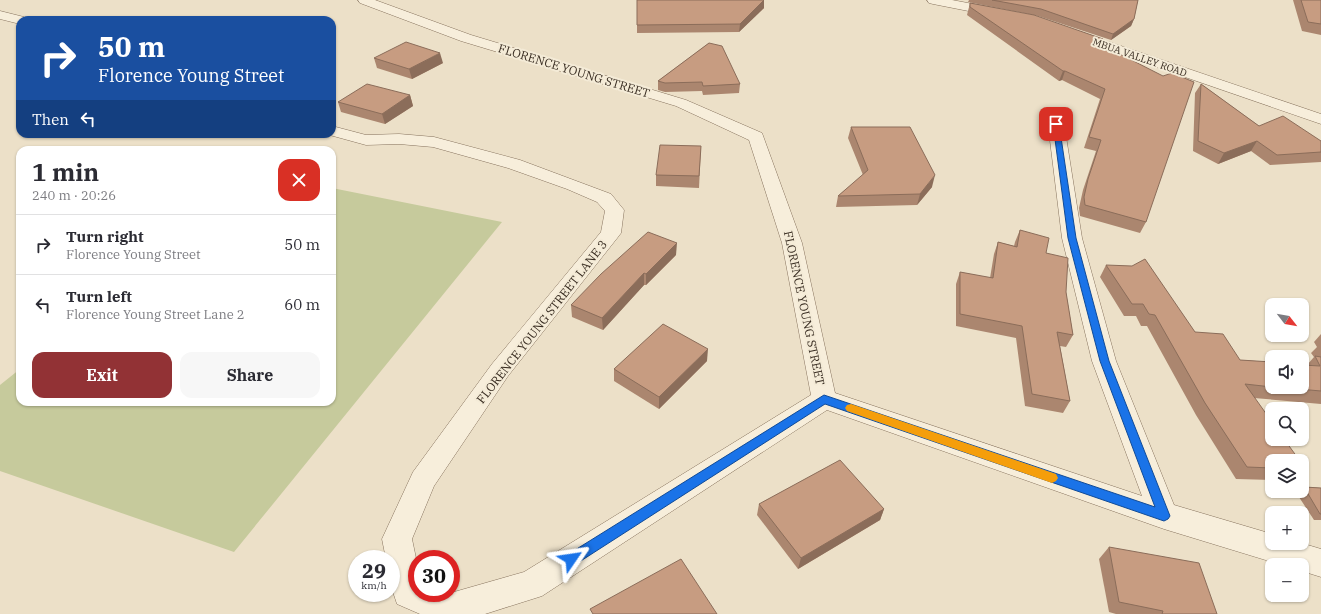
<!DOCTYPE html>
<html lang="en">
<head>
<meta charset="utf-8">
<style>
  :root { --surface:#fff; --page:#f7f7f7; --text:#2b2b33; --muted:#7c7c81; --line:#e1e1e2; --accent:#923235 }
  body { margin:0; font-family:"IBM Plex Serif",serif; background:var(--page); color:var(--text); height:100vh; display:flex; flex-direction:column; font-size:15px; white-space:nowrap }
  * { box-sizing:border-box; margin:0 }
  p { font-size:13px; color:var(--muted) }
  .icon { flex:none; width:22px; height:22px; fill:none; stroke:currentColor; stroke-width:2; stroke-linecap:round; stroke-linejoin:round }
  .map { position:relative; flex:1; overflow:hidden }
  .sheet { position:absolute; left:16px; top:146px; width:320px; height:260px; display:flex; flex-direction:column; background:var(--surface); border-radius:12px; box-shadow:0 1px 3px #0004 }
  .sheet>* { flex:none }
  .top-card { position:absolute; left:16px; top:16px; width:320px; height:122px; border-radius:12px; box-shadow:0 1px 3px #0004; background:#1a4fa0; color:#fff; overflow:hidden }
  .needle { width:26px; rotate:121deg }
  .controls { position:absolute; left:1265px; top:298px; display:grid; gap:8px }
  .controls a { display:grid; place-items:center; width:44px; height:44px; border-radius:8px; background:var(--surface); box-shadow:0 1px 3px #0004; font-size:20px }
  .speed { position:absolute; left:348px; top:550px; display:flex; gap:8px; font-size:20px; font-weight:700; text-align:center }
  .speed>* { display:grid; place-content:center; width:52px; height:52px; border-radius:50%; background:var(--surface); box-shadow:0 1px 3px #0004; line-height:1 }
  .speed small { font-size:10px; font-weight:400 }
  .speed .limit { border:6px solid #d22; background:#fff; color:#111 }
  .pin { position:absolute; display:grid; place-items:center; width:34px; height:34px; color:#fff; margin:-17px; border-radius:8px; box-shadow:0 2px 6px #0006 }
  .me { position:absolute; width:44px; margin:-22px; rotate:58deg; stroke-linejoin:round; filter:drop-shadow(0 0 3px #0008) }
  .turn { display:flex; align-items:center; gap:14px; height:84px; padding:0 16px; font-size:18px }
  .turn .icon { width:52px; height:52px; stroke-width:2.5 }
  .turn b { display:block; font-size:28px; line-height:34px }
  .then { display:flex; align-items:center; height:38px; padding:0 16px; background:#0003; gap:8px; font-size:15px }
  .round { display:grid; place-items:center; flex:none; width:42px; height:42px; border-radius:12px; background:var(--page) }
  .headline { display:flex; align-items:center; justify-content:space-between; height:68px; padding:0 16px }
  h1 { font-size:24px; font-weight:800; line-height:30px }
  .action { display:flex; gap:8px; margin-top:auto; padding:8px 16px }
  .action a { flex:1; height:46px; border-radius:12px; background:var(--accent); color:#fff; font-size:16px; font-weight:800; line-height:46px; text-align:center }
  .action a+a { background:var(--page); color:var(--text) }
  ul { padding:0; list-style:none }
  li { display:flex; align-items:center; gap:12px; height:60px; padding:0 16px; border-top:1px solid var(--line) }
  li div { flex:1 }
  li b { display:block; font-size:15px }
  li em { font-style:normal }
  .map>svg:first-child { display:block }
</style>
</head>
<body>
<div class="map">
<svg width="1321" height="614" viewBox="0 0 1321 614">
  <rect width="100%" height="100%" fill="#ece0c8"/>
  <path fill="#c6ca9c" d="M332,188l170,34 -268,330 -234,-81v-86l20,-16v33h312z"/>
  <g fill="none" stroke-linecap="round" stroke-linejoin="round">
    <g stroke="#87735e" stroke-width="1">
      <g id="minor">
        <path d="M358,0h17l96,35 215,65 76,33 40,110 33,150 307,103 -50,-135 -30,-123 -14,-114 2,-3 6,-2 6,2 2,3 18,114 34,123 58,144 98,29v9h29l20,6v28l-19,-6v-6h-20l-118,-36 -337,-119 -285,186 -57,18h-65l-23,-10 -6,-18v-27h-5l-4,-20 31,-67 79,-108 109,-132 4,-21 -8,-9 -30,-13 -59,-21 -75,-21 -34,-3 -33,1 -40,-11h6v-8l34,9 33,-1 35,3 86,23 91,34 13,16 -3,23 -3,4 -110,139 -74,110 -22,53 5,24v30l30,1 77,-22 287,-177 -29,-152 -33,-103 -73,-34 -215,-65 -101,-38z"/>
        <path d="M927,0h25l47,9 4,1 2,3 -2,3 -4,1 -66,-13 -4,-1z"/>
        <path d="M0,11l24,6 2,3h-6v4l-20,-5z"/>
        <path d="M1074,30l247,84v10l-252,-87 -2,-3 2,-3z"/>
      </g>
    </g>
    <use href="#minor" fill="#f7eedb" fill-rule="evenodd"/>
  </g>
  <g fill="#ab866f">
    <path d="M637,0h127v8l-25,24 -102,1z"/>
    <path d="M969,0h169l-4,19 -3,7 -20,14 -73,-24 -70,-14z"/>
    <path d="M1293,0h28v36v-1l-19,-4z"/>
    <path d="M970,3l131,41 45,178 -6,11 -60,-17 -1,-8 4,-18 13,-39 -12,-3 16,-49 -38,-19 -3,1 -92,-66z"/>
    <path d="M709,43l31,41 -1,9 -36,2 -1,-4 -37,1 -7,-2v-9z"/>
    <path d="M374,58l69,5 -31,16 -35,-11z"/>
    <path d="M1201,84l58,42 62,15v21l-51,3 -19,-14 -33,13 -25,-13 2,-58z"/>
    <path d="M410,95l3,11 -28,18 -44,-12 -3,-10z"/>
    <path d="M851,127l81,60 -15,18 -81,2 2,-11 25,-21 -15,-37z"/>
    <path d="M701,146l-2,42 -43,-2v-11z"/>
    <path d="M1020,230l26,23 20,39 7,43 -7,12 -6,-1 10,55 -7,12 -38,-7 -9,-68 -60,-12v-42l4,-12 30,6 4,-24 4,-12 16,4 1,-4z"/>
    <path d="M676,255l-30,30h-2l-41,45 -31,-13 -1,-12z"/>
    <path d="M1106,265l89,67 45,28 32,2v25h30l5,-22 7,-8 -3,-4 6,-6 -3,-5 7,-8v70l-67,-6 18,63v19l-36,-1 -40,-64 -49,-89h-6l-5,-10h-12l-24,-39z"/>
    <path d="M707,361l-48,48 -45,-28v-12z"/>
    <path d="M1302,464l4,5 -4,4z"/>
    <path d="M1304,487l17,1v32h-7l-17,-26 3,-3h2v-2z"/>
    <path d="M759,504l125,5 -4,11 -82,49 -41,-54z"/>
    <path d="M1109,547l108,67h-101l-7,-2 -10,-53z"/>
  </g>
  <g fill="#8b6d5a">
    <path d="M764,0v8l-25,24 1,-8z"/>
    <path d="M1134,19l-3,7 -20,14 2,-6z"/>
    <path d="M1103,39l-4,9 -1,-5z"/>
    <path d="M440,53l3,10 -31,16 -3,-10z"/>
    <path d="M1063,71h2l-3,9 -3,1z"/>
    <path d="M410,95l3,11 -28,18 -3,-10z"/>
    <path d="M1257,141l-6,10 -33,13 6,-11z"/>
    <path d="M935,175l-3,12 -15,18 3,-11z"/>
    <path d="M677,243l-1,12 -30,30v-11z"/>
    <path d="M644,273v12l-41,45 -1,-12z"/>
    <path d="M708,349l-1,12 -48,48v-12z"/>
    <path d="M884,509l-4,11 -82,49 3,-11z"/>
  </g>
  <g fill="#c79c81" stroke="#8b6d5a">
    <path d="M637,0h127l-24,24 -103,1z"/>
    <path d="M992,0h146l-4,19 -21,15 -72,-25z"/>
    <path d="M1301,0h20v24l-13,-2z"/>
    <path d="M970,3l64,12 69,24 -5,4 65,33 9,-3 22,9 -48,140 -61,-17 -1,-8 4,-18 13,-39 -12,-3 16,-48 -40,-18h-2l-93,-64z"/>
    <path d="M82,18l13,2h-17z"/>
    <path d="M406,42l34,11 -31,16 -35,-11z"/>
    <path d="M709,43l13,3 18,38 -37,2 -1,-4 -37,1 -7,-2z"/>
    <path d="M367,84l43,11 -28,19 -44,-12z"/>
    <path d="M1201,84l58,42 24,-10 38,25v11l-44,3 -20,-14 -33,12 -26,-12z"/>
    <path d="M851,127h59l25,48 -15,19 -82,2 30,-26z"/>
    <path d="M660,145l41,1 -2,30 -43,-1z"/>
    <path d="M1020,230l29,8 -3,15 22,5 -2,34 7,43 -16,-3 13,69 -38,-7 -10,-68 -62,-12v-42l33,6 5,-36 19,5z"/>
    <path d="M648,232l29,11 -31,31 -2,-1 -42,45 -31,-13 30,-31z"/>
    <path d="M1145,259l50,73 28,2 17,26 32,2v25l-27,-3 27,38v17h12l16,22h-28v7l-25,-1 -42,-64 -50,-88 -6,-1 -6,-10h-11l-26,-39 26,1z"/>
    <path d="M663,324l45,25 -49,48 -45,-28z"/>
    <path d="M1315,356l6,1v34l-45,-4h26v-22l18,1z"/>
    <path d="M840,460l44,49 -83,49 -42,-54z"/>
    <path d="M1302,464l4,5h-4z"/>
    <path d="M1304,487l17,1v26h-1z"/>
    <path d="M1109,547l90,16 18,51h-55l1,-3 -44,-9z"/>
    <path d="M681,559l36,55h-124l-3,-5z"/>
  </g>
  <path fill="#1a73e8" stroke="#114b97" d="M1056,122l3,2 17,114 33,123 61,155 -2,3 -4,2 -339,-117 -249,160 -5,1 -4,-1 -2,-5 2,-4 257,-160 331,112 -55,-146 -32,-123 -15,-114z"/>
  <path fill="#f59e0b" d="M851,404l205,70 2,4 -2,3 -4,2 -205,-72 -2,-3 2,-3z"/>
  <g text-anchor="middle" stroke-width="4" stroke-linejoin="round" paint-order="stroke">
    <g font-size="10" fill="#382c21" stroke="#f4ebd7">
      <text transform="translate(1140 57) rotate(19)" y="4">MBUA VALLEY ROAD</text>
    </g>
    <g font-size="12" fill="#382c21" stroke="#f4ebd7">
      <text transform="translate(574 71) rotate(17)" y="4">FLORENCE YOUNG STREET</text>
      <text transform="translate(804 308) rotate(78)" y="4">FLORENCE YOUNG STREET</text>
      <text transform="translate(542 322) rotate(-52)" y="4">FLORENCE YOUNG STREET LANE 3</text>
    </g>
  </g>
</svg>
<div class="controls">
<a><svg class="needle" viewBox="-14 -14 28 28"><path d="M0-13l5 13h-10z" fill="#e53935"/><path d="M0 13l5-13h-10z" fill="#7c7c81"/></svg></a>
<a><svg class="icon" aria-label="sound" viewBox="0 0 24 24"><path d="M4 9h4l5-4v14l-5-4H4zM17 9q2 3 0 6"/></svg></a>
<a><svg class="icon" aria-label="search" viewBox="0 0 24 24"><circle cx="10" cy="10" r="6"/><path d="M15 15l6 6"/></svg></a>
<a><svg class="icon" aria-label="layers" viewBox="0 0 24 24"><path d="M12 4l9 5-9 5-9-5zM3 14l9 5 9-5"/></svg></a>
<a>+</a>
<a>−</a>
</div>
<div class="speed"><div>29<small>km/h</small></div><div class="limit">30</div></div>
<div class="pin" style="left:1056px;top:124px;background:#d93025"><svg class="icon" aria-label="arrive" viewBox="0 0 24 24"><path d="M6 21V4h12l-3 4 3 4H6"/></svg></div>
<svg class="me" style="left:571px;top:559px" viewBox="-20 -20 40 40"><path d="M0-17L14 15 0 8-14 15z" fill="#1a73e8" stroke="#fff" stroke-width="4"/></svg>
<div class="top-card">
<div class="turn"><svg class="icon" aria-label="right" viewBox="0 0 24 24"><path d="M7 20v-9h11M14 6l5 5-5 5"/></svg><div><b>50 m</b>Florence Young Street</div></div>
<div class="then">Then<svg class="icon" aria-label="left" viewBox="0 0 24 24"><path d="M17 20v-9H6M10 6l-5 5 5 5"/></svg></div>
</div>
<section class="sheet">
<div class="headline"><div><h1>1 min</h1><p>240 m · 20:26</p></div><a class="round" style="background:#d93025;color:#fff"><svg class="icon" aria-label="close" viewBox="0 0 24 24"><path d="M6 6l12 12M18 6L6 18"/></svg></a></div>
<ul>
<li><svg class="icon" aria-label="right" viewBox="0 0 24 24"><path d="M7 20v-9h11M14 6l5 5-5 5"/></svg><div><b>Turn right</b><p>Florence Young Street</p></div><em>50 m</em></li>
<li><svg class="icon" aria-label="left" viewBox="0 0 24 24"><path d="M17 20v-9H6M10 6l-5 5 5 5"/></svg><div><b>Turn left</b><p>Florence Young Street Lane 2</p></div><em>60 m</em></li>
</ul>
<div class="action"><a>Exit</a><a>Share</a></div>
</section>
</div>
</body>
</html>
